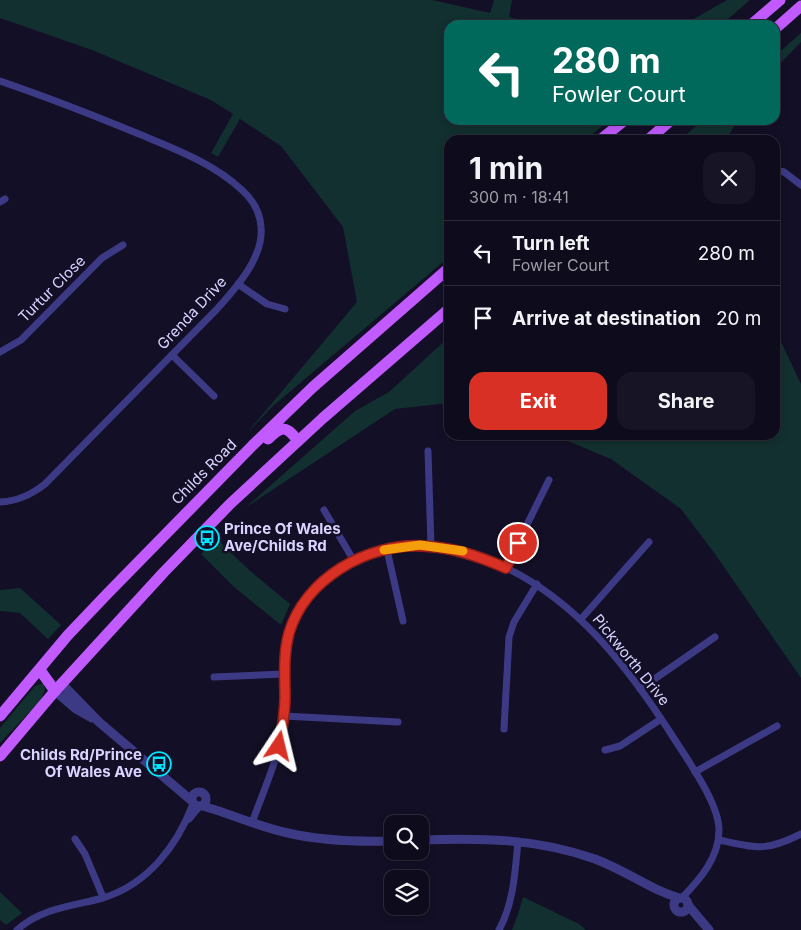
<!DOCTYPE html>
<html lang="en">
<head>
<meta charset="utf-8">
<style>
  :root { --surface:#0e0b1c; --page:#171425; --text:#f1f3f6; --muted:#9b9ba3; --line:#2e2b3b; --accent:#d93025 }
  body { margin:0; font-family:Inter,sans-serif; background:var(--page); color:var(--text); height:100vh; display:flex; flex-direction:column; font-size:19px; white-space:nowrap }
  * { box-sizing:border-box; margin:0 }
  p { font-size:16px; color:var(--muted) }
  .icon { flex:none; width:28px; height:28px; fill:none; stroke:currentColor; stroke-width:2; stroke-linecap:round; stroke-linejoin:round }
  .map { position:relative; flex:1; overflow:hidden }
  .details { position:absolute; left:444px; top:135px; width:336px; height:305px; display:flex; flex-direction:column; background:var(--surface); border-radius:15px; box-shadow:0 2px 8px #0003,0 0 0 1px var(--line) }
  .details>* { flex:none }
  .hud { position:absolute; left:444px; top:20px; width:336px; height:105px; border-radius:15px; box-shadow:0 2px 8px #0003,0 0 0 1px var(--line); background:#00695c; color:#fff; overflow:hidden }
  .controls { position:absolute; left:384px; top:815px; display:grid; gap:10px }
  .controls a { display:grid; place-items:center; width:45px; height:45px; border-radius:10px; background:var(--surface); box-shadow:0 2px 8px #0003,0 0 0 1px var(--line); font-size:25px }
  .pin { position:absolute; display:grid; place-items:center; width:42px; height:42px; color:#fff; margin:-21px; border:2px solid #fff; border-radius:50%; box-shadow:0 1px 5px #0007 }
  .me { position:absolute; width:55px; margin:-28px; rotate:10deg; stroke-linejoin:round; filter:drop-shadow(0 0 4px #0008) }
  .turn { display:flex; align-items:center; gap:18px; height:105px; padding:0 25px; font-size:22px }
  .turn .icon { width:65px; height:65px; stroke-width:2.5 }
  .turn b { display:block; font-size:35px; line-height:42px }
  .round { display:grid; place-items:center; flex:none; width:52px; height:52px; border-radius:15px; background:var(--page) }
  .headline { display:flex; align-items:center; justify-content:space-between; height:85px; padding:0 25px }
  h1 { font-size:30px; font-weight:700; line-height:38px }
  .cta { display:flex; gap:10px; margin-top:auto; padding:10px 25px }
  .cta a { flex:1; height:58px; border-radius:15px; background:var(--accent); color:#fff; font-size:20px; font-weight:700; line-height:58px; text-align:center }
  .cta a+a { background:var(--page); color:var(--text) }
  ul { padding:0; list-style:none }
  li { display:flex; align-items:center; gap:15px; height:65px; padding:0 25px; border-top:1px solid var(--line) }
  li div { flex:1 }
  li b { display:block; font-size:19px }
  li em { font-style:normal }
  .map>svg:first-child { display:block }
</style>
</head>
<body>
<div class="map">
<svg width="801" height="930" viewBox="0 0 801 930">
  <rect width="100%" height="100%" fill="#130f26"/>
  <g fill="#12302f">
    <path d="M0,0h432l58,13 4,-13h18l-3,17 34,8h-94v95h160l-23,20h-137v117l-176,149 -27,28 111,-132 -14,-75 -62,-81 -41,-27 -22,38 -7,-4 22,-39 -22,-14 -119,-50 -92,-32z"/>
    <path d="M727,0h23l-29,25h-38z"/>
    <path d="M801,33v9l-26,27v-13z"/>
    <path d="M704,120h34l-12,20h-47z"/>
    <path d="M775,329l26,55v294l-86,-124 -34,-45 -70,-50 -58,-24h222z"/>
    <path d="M449,337v66l-54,6 -150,99 110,-97 34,-19z"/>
    <path d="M216,538l33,32 41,34 -9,21 -47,-38 -33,-33z"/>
    <path d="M20,588l41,37 -13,14 -28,-26 -20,-2v-21z"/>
    <path d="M43,683l2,6 -4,11 -41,43v-15l35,-42z"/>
    <path d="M0,892l22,21 -16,12 -6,-5z"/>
    <path d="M523,897l56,27 7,6h-74l6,-16z"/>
  </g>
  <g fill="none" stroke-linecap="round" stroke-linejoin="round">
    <g stroke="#3d3a85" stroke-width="7">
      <path d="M0,81c47,16 93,34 139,53 36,15 74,29 103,56 11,10 18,22 19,37 3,30 -25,61 -44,82l-172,175c-14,11 -27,17 -45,18"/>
      <path d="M775,170l9,2 17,13"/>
      <path d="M0,202l5,-3"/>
      <path d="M238,284l29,20 18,5"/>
      <path d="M0,352l21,-12 81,-82 21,-13"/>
      <path d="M172,355l42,41"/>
      <path d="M428,451l3,95"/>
      <path d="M324,510l30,51"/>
      <path d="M387,550l16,71"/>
      <path d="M506,567l43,-87"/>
      <path d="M581,619l68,-77"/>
      <path d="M214,677l70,-3"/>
      <path d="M640,689l75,-52"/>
      <path d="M284,716l114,6"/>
      <path d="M504,729l5,-92 5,-15 23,-38"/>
      <path d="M605,750l15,-4 41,-27"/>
      <path d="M695,772l82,-46"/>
      <path d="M189,819l10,-12"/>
      <path d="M252,823c10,-29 24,-58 29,-88 9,-48 -7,-89 23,-132 20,-28 52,-47 84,-54 37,-8 73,-1 108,14 80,35 133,105 179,177 14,22 44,64 44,90 0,28 -19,49 -37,68"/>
      <path d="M75,839l10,15 18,43"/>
      <path d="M719,840c38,8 46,12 82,-6"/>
      <path d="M17,930c24,-22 56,-24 86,-32 45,-14 74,-52 90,-94"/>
      <path d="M499,930c15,-28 16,-58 19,-89"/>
    </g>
    <g stroke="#3d3a85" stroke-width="9">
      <path d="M62,684l37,38 93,79"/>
      <path d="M55,691l21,18 16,9"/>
      <circle cx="199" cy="799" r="7"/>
      <path d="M203,806c28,8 56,21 85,27 34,8 69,9 104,8"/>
      <path d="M420,840c62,-2 115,-2 175,19 21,8 39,19 59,29 8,4 16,7 25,10"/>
      <circle cx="681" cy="905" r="7"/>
      <path d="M688,905l21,25"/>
    </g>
    <g stroke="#c25bff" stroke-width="11">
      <path d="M751,25l29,-25"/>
      <path d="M775,29l26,-23"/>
      <path d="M600,140l25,-20"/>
      <path d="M648,140l23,-20"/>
      <path d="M268,439c14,-13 18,-14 30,2"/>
      <path d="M40,670l15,21"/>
      <path d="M0,716l68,-81 40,-42 145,-148 60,-58 136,-119"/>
      <path d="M0,756l55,-65 109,-119 66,-68 93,-86 126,-109"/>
    </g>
  </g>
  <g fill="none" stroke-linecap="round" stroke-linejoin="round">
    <g stroke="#8d1f18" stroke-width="12">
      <path id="route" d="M279,746c3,-16 6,-32 6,-49 0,-21 -2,-42 4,-64 16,-54 78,-90 133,-87 30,1 56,10 84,22l12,-25"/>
    </g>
    <use href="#route" stroke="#d93025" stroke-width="9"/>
    <path stroke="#f59e0b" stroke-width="9" d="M384,550l36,-5 43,6"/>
  </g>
  <defs>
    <g id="bus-ring" transform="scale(1.25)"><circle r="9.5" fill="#130f26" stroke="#00e5ff" stroke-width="1.5"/><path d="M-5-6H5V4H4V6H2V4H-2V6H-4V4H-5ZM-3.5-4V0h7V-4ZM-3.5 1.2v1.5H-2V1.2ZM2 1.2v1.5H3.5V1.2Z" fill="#00e5ff"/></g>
  </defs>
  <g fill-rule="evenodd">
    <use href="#bus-ring" x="207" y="538"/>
    <use href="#bus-ring" x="159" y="764"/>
  </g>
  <g text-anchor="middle" stroke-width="5" stroke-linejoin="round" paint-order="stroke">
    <g font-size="15" fill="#d9d4ff" stroke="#130f26">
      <text transform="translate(52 289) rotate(-45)" y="5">Turtur Close</text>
      <text transform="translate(192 313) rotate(-47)" y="5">Grenda Drive</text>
      <text transform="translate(204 472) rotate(-45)" y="5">Childs Road</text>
      <text transform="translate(631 660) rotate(51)" y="5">Pickworth Drive</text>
    </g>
    <g font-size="15" font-weight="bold" fill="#d9d4ff" stroke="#130f26" text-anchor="start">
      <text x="224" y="534">Prince Of Wales<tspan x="224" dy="17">Ave/Childs Rd</tspan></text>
      <text x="142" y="760" text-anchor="end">Childs Rd/Prince<tspan x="142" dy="17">Of Wales Ave</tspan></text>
    </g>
  </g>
</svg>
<div class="controls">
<a><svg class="icon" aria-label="search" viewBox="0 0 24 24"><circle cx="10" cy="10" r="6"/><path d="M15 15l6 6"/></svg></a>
<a><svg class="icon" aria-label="layers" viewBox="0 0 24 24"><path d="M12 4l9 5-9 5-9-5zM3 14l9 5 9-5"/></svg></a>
</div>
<div class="pin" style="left:518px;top:543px;background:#d93025"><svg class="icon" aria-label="arrive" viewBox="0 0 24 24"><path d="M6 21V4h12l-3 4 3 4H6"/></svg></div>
<svg class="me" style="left:279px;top:746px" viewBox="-20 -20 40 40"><path d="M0-17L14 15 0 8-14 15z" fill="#d93025" stroke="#fff" stroke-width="4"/></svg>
<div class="hud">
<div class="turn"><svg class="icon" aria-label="left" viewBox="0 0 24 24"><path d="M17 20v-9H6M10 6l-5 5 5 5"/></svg><div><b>280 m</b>Fowler Court</div></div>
</div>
<section class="details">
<div class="headline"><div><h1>1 min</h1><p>300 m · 18:41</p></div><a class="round"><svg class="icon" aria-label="close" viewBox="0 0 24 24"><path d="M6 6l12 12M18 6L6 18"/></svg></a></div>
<ul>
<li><svg class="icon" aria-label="left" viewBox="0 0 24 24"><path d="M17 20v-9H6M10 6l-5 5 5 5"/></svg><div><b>Turn left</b><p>Fowler Court</p></div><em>280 m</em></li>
<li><svg class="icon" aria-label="arrive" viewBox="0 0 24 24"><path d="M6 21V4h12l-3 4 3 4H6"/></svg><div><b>Arrive at destination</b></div><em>20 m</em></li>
</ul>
<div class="cta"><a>Exit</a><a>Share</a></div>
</section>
</div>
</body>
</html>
